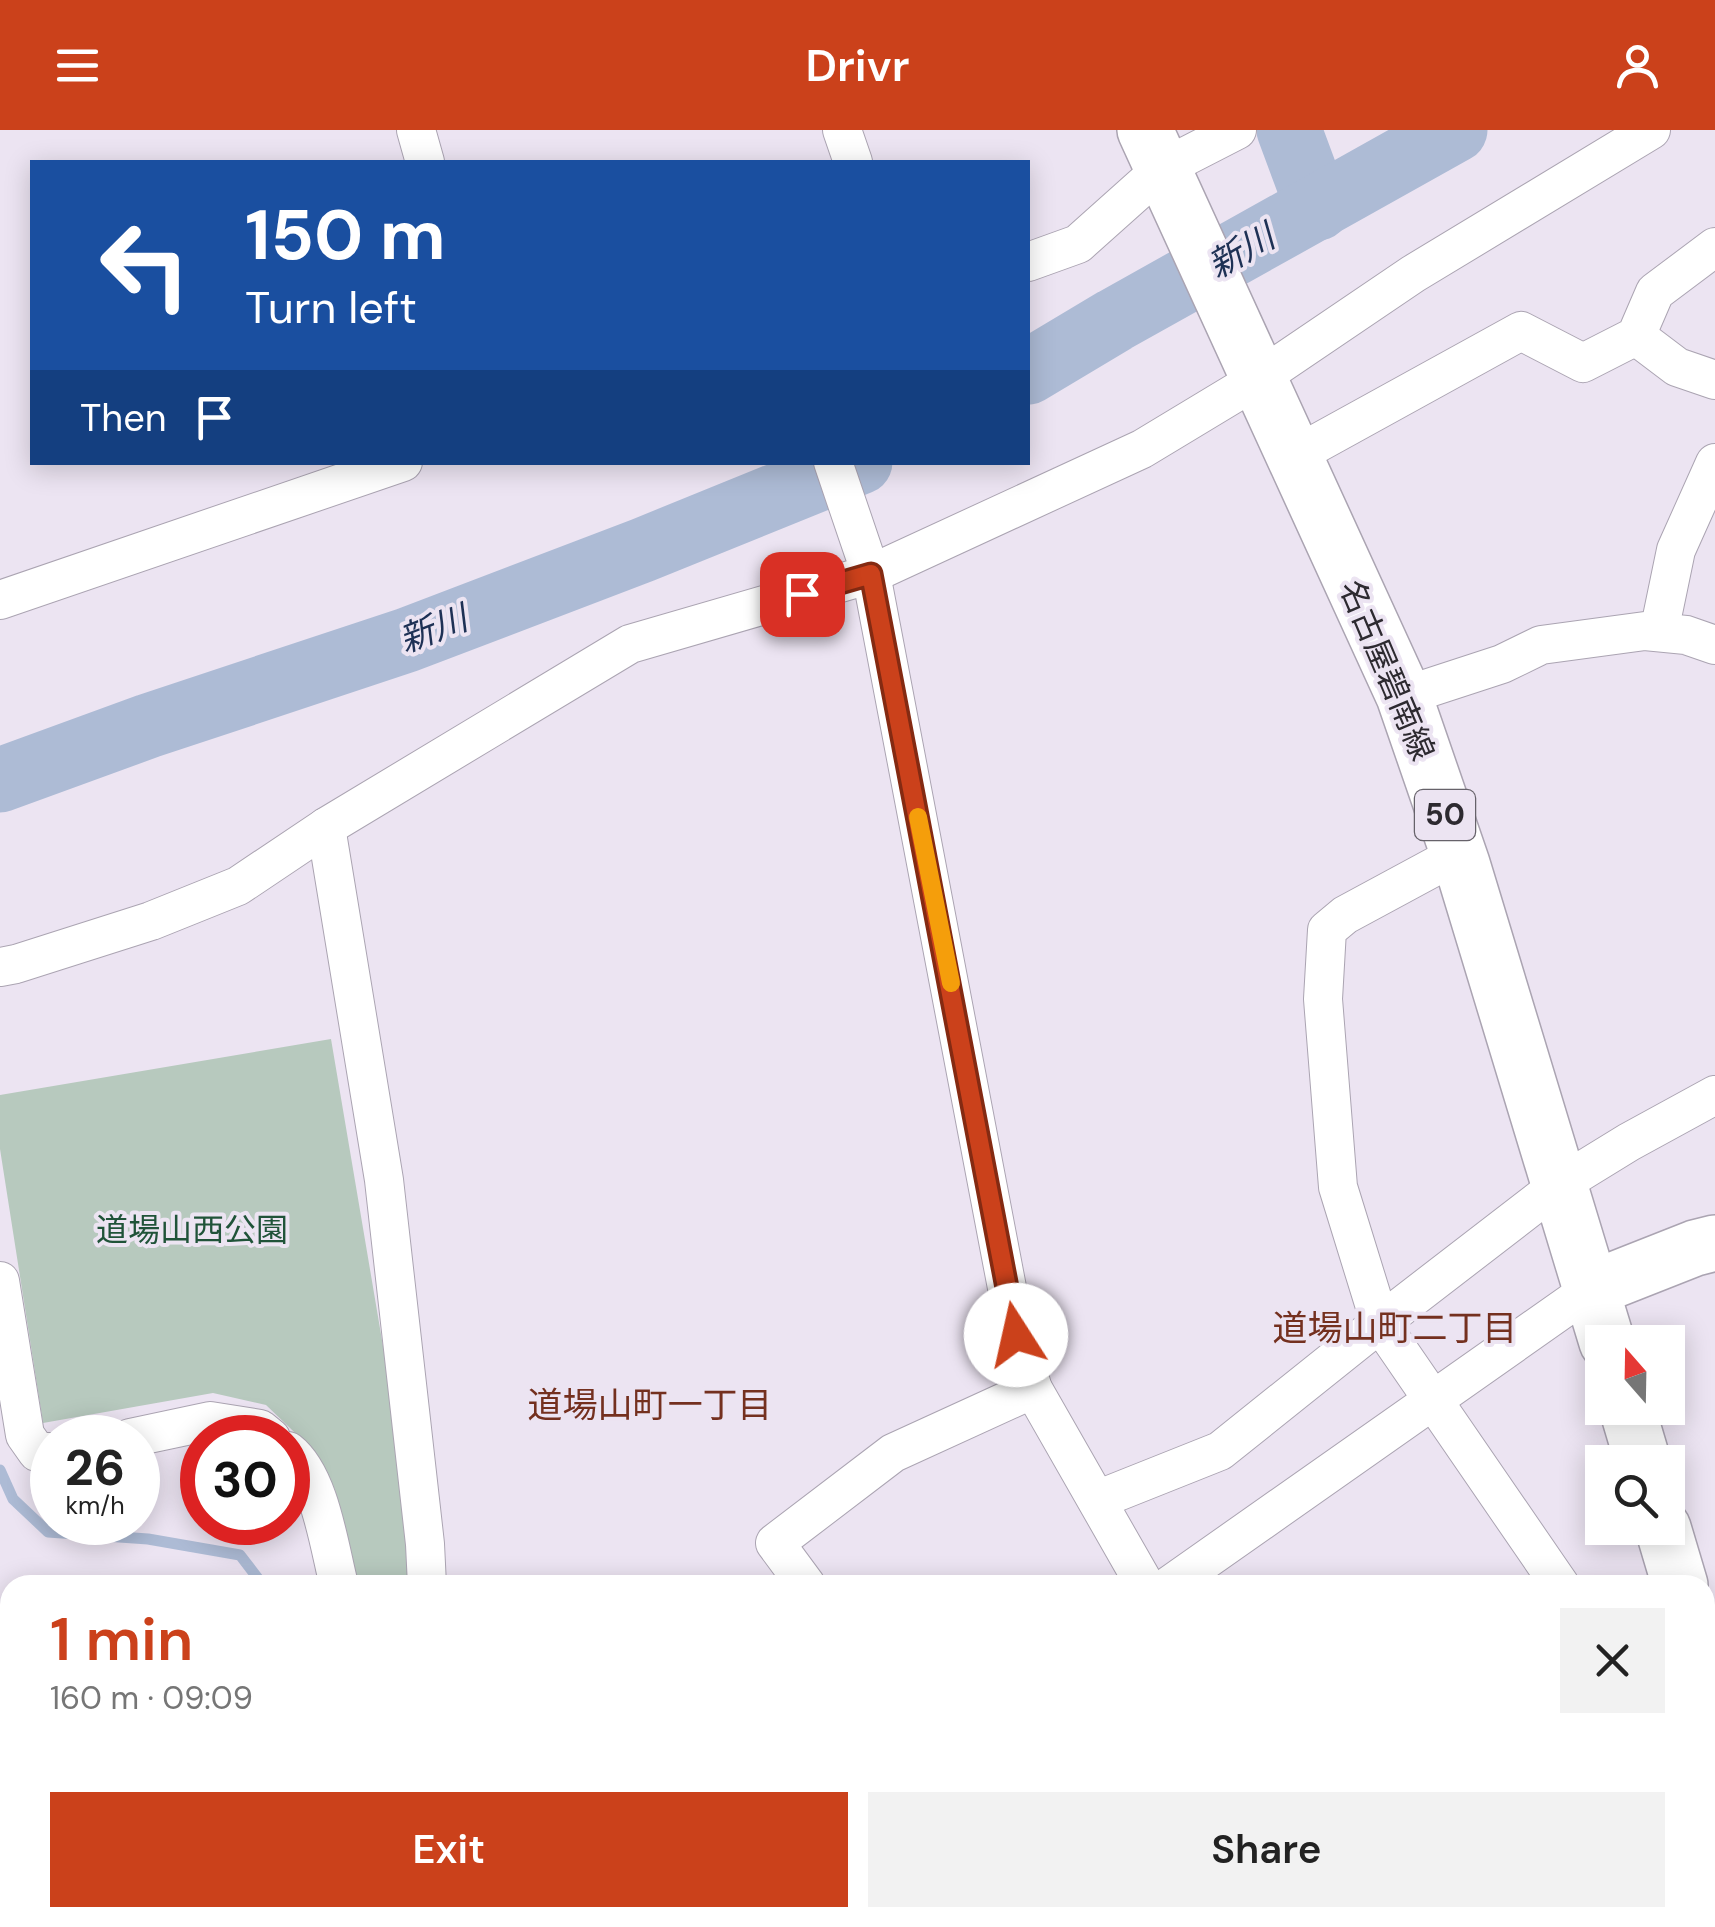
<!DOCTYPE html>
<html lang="en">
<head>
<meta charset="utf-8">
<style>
  :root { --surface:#fff; --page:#f2f2f2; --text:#222; --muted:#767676; --accent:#cb411b }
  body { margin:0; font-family:"DM Sans","Noto Sans JP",sans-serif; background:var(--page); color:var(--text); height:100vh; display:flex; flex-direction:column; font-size:38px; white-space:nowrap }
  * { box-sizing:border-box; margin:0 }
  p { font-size:32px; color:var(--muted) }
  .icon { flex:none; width:55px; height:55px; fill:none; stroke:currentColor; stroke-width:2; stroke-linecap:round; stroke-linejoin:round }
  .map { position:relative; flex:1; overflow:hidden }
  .panel { position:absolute; left:0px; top:1445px; width:1715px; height:352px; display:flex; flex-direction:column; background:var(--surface); border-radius:30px 30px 0 0; box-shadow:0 5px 25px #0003 }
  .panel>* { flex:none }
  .top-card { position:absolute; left:30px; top:30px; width:1000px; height:305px; border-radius:0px; box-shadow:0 5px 25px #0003; background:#1a4fa0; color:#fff; overflow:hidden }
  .needle { width:65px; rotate:340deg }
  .controls { position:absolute; left:1585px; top:1195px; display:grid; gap:20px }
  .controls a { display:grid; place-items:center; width:100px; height:100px; border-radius:0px; background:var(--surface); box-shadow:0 5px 25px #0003; font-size:50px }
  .speed { position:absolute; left:30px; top:1285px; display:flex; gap:20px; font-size:50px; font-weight:700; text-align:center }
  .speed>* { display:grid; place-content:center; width:130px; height:130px; border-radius:50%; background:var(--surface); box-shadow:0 5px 25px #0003; line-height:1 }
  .speed small { font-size:25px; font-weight:400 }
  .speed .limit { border:15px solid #d22; background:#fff; color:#111 }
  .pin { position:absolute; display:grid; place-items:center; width:85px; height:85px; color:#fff; margin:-42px; border-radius:20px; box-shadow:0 5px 15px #0006 }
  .me { position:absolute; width:110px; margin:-55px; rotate:350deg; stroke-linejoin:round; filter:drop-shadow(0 0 8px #0008) }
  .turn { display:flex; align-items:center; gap:35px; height:210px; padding:0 50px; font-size:45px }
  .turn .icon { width:130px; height:130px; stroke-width:2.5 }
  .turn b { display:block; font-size:70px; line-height:85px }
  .then { display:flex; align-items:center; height:95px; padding:0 50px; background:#0003; gap:20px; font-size:38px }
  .round { display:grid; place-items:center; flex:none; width:105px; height:105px; border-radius:0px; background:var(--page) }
  .head { display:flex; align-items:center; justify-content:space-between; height:170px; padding:0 50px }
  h1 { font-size:60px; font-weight:600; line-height:75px; color:var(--accent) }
  .primary-button { display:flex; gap:20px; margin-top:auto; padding:20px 50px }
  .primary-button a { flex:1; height:115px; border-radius:0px; background:var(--accent); color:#fff; font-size:40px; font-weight:600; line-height:115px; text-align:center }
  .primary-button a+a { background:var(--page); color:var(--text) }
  header { display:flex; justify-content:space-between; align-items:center; height:130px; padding:0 50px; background:var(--accent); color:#fff; font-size:45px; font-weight:600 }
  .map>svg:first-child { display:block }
</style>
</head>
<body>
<header><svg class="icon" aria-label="menu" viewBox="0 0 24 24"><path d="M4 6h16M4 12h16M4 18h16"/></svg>Drivr<svg class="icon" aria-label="person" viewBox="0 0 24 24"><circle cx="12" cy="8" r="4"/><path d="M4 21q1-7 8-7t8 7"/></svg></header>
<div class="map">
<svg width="1715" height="1797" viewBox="0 0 1715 1797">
  <rect width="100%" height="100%" fill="#ece4f2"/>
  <path fill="#b7c9be" d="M331,909l86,508 -1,38h-59l-22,-95 -20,-38 -49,-47 -53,-12 -170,30 -43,-274v-54z"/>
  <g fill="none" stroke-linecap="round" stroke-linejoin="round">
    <g stroke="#adbbd5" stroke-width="11">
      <path d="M0,1340l13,29 35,33 100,7 92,16 23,30"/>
      <path d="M348,1788l2,9"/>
    </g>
    <g stroke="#adbbd5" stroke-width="65">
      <path d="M1289,0l29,78"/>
      <path d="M1028,242l87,-52 340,-190"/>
      <path d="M0,650l148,-54 259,-86 236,-90 217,-88"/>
    </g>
    <g stroke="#aba4b2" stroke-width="40">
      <g id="street">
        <path d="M416,0l9,32"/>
        <path d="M842,0l11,32"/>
        <path d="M1028,132l50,-18 85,-76 74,-38"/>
        <path d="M1636,206l41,31 38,13"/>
        <path d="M1294,326l227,-125 62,32 53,-27 19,-44 60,-45"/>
        <path d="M833,332l38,112 145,761 17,54 112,196"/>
        <path d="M0,470l403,-138"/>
        <path d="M1659,502l17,-82 39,-87"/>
        <path d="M1404,566l98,-32 39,-19 104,-14 41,4 29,10"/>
        <path d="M326,697l58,353 41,364 2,41"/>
        <path d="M1458,724l-113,61 -18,15 -4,69 15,188 42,136 180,262"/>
        <path d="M0,837l16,-3 135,-43 87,-35 88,-59 304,-183 241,-70 271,-125 116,-70 155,-105 238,-144"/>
        <path d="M0,1151l25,154 12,17h15"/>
        <path d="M130,1308l80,-17 50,8 11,9"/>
        <path d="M288,1321c32,25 41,95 51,134"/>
        <path d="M1097,1370l123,-49 160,-128 179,-138 70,-43 86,-47"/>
        <path d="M806,1455l-31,-42 118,-90 140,-64"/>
        <path d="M1170,1455l421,-296"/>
        <path d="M422,1788l3,9"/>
        <path d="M1248,1788l3,9"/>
        <path d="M702,1797l13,-9"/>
        <path d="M1678,1797l37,-11"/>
      </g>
    </g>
    <g stroke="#aba4b2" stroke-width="58">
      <path id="secondary" d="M1591,1159l104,-41 20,-5"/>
    </g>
    <g stroke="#aba4b2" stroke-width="58">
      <g id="primary">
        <path d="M1145,0l259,566 58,168 145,478"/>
        <path d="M1627,1278l16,54"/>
        <path d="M1663,1398l17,57"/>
        <path d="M1705,1536l10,33"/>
      </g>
    </g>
    <g stroke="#9a949e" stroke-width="6" stroke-dasharray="5 5" stroke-linecap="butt">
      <path d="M0,1564l10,17"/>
      <path d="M93,1788l3,9"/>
      <path d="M270,1788l3,9"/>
    </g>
    <use href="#street" stroke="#fff" stroke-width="38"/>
    <use href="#secondary" stroke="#fff" stroke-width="55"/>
    <use href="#primary" stroke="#fff" stroke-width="55"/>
  </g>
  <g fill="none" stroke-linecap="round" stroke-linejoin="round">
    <g stroke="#842a12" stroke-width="25">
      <path id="route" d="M802,464l69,-20 145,761"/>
    </g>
    <use href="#route" stroke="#cb411b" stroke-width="18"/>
    <path stroke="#f59e0b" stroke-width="18" d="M918,687l33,166"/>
  </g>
  <g text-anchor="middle" stroke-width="8" stroke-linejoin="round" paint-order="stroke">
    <rect fill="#ece4f2" stroke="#66626a" stroke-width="2.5" x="1415" y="660" width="60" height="50" rx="8"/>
    <g font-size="30" font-weight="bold" fill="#2d2a30">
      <text x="1445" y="695">50</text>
    </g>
    <g font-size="32" fill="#2d2a30" stroke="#ece4f2">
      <text transform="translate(1387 540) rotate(67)" y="11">名古屋碧南線</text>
    </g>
    <g font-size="32" fill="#205339" stroke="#ece4f2">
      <text x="192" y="1111">道場山西公園</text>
    </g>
    <g font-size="35" font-style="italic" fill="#1e3155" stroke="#ece4f2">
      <text transform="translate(1241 121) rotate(-30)" y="12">新川</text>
      <text transform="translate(433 499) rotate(-21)" y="12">新川</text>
    </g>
    <g font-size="35" fill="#74301f" stroke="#ece4f2">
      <text x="1395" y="1210">道場山町二丁目</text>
      <text x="650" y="1287">道場山町一丁目</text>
    </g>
  </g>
</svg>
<div class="controls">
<a><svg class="needle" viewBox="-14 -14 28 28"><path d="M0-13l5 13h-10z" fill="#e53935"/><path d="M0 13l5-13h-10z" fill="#767676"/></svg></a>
<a><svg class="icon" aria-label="search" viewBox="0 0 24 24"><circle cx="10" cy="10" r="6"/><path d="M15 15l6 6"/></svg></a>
</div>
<div class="speed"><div>26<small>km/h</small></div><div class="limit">30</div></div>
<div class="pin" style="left:802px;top:464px;background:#d93025"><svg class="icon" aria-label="arrive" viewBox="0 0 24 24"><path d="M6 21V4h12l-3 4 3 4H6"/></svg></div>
<svg class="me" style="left:1016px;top:1205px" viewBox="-20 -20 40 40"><circle r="19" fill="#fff"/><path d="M0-13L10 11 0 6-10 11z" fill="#cb411b"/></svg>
<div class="top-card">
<div class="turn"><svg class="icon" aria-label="left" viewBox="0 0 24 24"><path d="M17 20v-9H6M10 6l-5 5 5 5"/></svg><div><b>150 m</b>Turn left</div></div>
<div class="then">Then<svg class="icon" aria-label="arrive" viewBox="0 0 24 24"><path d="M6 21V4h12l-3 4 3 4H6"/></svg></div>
</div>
<section class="panel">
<div class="head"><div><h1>1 min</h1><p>160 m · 09:09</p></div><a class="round"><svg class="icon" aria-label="close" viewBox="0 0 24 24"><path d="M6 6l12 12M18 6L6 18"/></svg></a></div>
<div class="primary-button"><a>Exit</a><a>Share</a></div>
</section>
</div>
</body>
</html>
